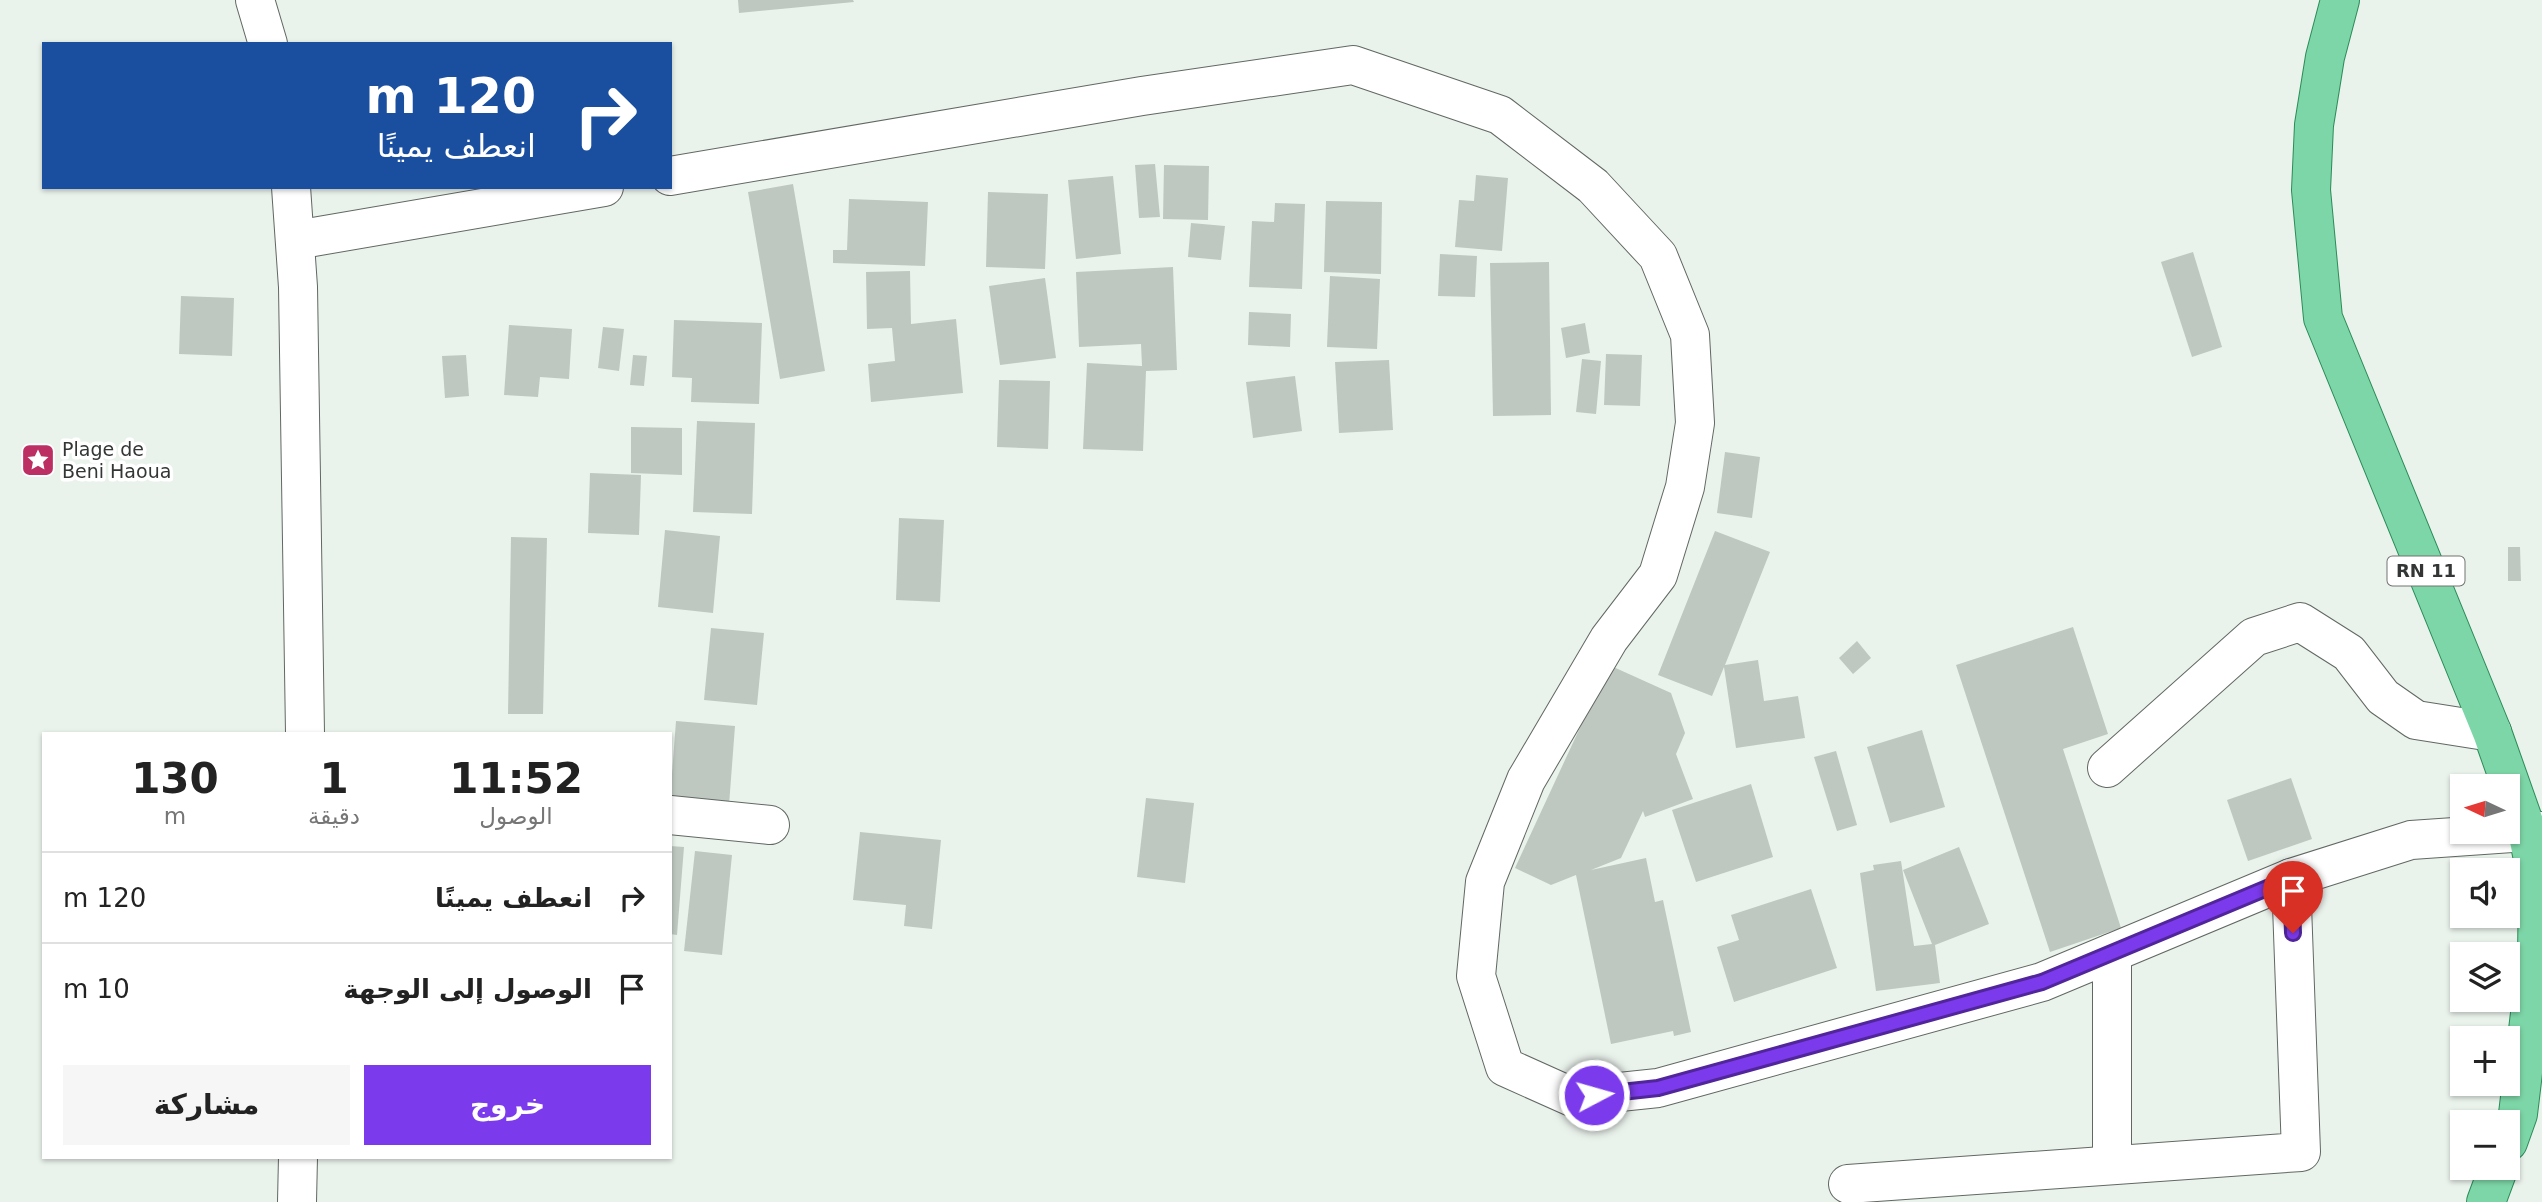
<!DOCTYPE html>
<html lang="ar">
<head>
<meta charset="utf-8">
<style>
  :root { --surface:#fff; --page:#f6f6f6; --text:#222; --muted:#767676; --line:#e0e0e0; --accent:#7c3aed }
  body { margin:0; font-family:"DejaVu Sans","Noto Sans Arabic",sans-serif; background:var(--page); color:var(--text); direction:rtl; height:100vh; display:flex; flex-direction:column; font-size:26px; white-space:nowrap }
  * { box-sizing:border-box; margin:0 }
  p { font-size:23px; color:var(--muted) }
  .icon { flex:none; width:38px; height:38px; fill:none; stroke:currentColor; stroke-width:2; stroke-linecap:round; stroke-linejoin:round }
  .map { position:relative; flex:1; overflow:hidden; direction:ltr }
  .sheet { position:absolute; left:42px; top:732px; width:630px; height:427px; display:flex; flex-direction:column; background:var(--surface); border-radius:0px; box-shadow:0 2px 5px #0004; direction:rtl }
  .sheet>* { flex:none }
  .top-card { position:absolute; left:42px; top:42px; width:630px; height:147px; border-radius:0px; box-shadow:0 2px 5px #0004; direction:rtl; background:#1a4fa0; color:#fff; overflow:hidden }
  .needle { width:46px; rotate:274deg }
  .tools { position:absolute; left:2450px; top:774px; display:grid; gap:14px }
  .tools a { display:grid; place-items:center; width:70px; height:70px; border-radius:0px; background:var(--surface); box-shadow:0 2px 5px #0004; font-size:35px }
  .pin { position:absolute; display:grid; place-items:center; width:60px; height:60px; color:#fff; margin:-72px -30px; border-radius:50% 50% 50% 0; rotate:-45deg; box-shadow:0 0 7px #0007 }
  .pin .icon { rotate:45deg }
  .me { position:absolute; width:77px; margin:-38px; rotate:84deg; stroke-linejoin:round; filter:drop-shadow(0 0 5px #0008) }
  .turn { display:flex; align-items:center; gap:24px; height:147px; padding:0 21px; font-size:32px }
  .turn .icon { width:91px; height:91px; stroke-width:2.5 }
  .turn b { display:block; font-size:49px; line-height:60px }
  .eta { display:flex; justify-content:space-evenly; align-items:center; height:119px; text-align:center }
  .eta b { font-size:42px; font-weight:700; line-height:49px }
  .primary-button { display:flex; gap:14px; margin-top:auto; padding:14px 21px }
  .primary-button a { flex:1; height:80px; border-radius:0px; background:var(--accent); color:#fff; font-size:28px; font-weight:700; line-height:80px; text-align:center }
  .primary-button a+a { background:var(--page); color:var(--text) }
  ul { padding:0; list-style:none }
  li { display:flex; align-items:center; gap:21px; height:91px; padding:0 21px; border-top:2px solid var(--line) }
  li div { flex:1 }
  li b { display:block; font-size:26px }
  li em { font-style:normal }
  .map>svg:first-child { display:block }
</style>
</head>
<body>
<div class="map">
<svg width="2542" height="1202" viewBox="0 0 2542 1202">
  <rect width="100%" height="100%" fill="#eaf2ec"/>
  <g fill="#bfc7c1">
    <path d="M738,0h115l1,2 -115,11z"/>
    <path d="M1155,164l5,53 -21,1 -4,-53z"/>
    <path d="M1164,165l45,1 -1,54 -45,-1z"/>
    <path d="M1476,175l32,3 -6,73 -47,-4 4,-47 15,1z"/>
    <path d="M1113,176l8,78 -45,5 -8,-79z"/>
    <path d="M793,184l32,187 -45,8 -32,-187z"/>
    <path d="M988,192l60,2 -3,75 -59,-2z"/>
    <path d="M849,199l79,3 -3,64 -92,-3v-13h14z"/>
    <path d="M1326,201l56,1 -1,72 -57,-2z"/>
    <path d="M1275,203l30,1 -3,85 -53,-2 3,-66 22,1z"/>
    <path d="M1191,223l34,3 -4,34 -33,-3z"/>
    <path d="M2193,252l29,95 -30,10 -31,-95z"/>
    <path d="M1440,254l37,2 -2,41 -37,-1z"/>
    <path d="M1549,262l2,153 -58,1 -3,-153z"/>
    <path d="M1173,267l4,103 -31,1 -3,80 -60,-2 4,-86 55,3 -1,-22 -62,3 -3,-75z"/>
    <path d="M910,271l1,53 45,-5 7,74 -92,9 -3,-38 27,-3 -3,-33 -25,1 -1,-57z"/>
    <path d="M1330,276l50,3 -3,70 -50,-2z"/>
    <path d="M1045,278l11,80 -56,7 -11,-79z"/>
    <path d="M181,296l53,2 -2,58 -53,-2z"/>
    <path d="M1249,312l42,2 -1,33 -42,-2z"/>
    <path d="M674,320l88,3 -3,81 -68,-2 1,-24 -20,-1z"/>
    <path d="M1585,323l5,30 -24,5 -5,-30z"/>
    <path d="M509,325l63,4 -3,50 -29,-2 -2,20 -34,-2z"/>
    <path d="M603,327l21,2 -5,42 -21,-3z"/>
    <path d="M1606,354l36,1 -2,51 -36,-1z"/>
    <path d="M466,355l3,41 -24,2 -3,-42z"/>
    <path d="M633,355l14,1 -3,30 -14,-1z"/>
    <path d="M1582,359l19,2 -5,53 -20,-2z"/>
    <path d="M1389,360l4,70 -54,3 -4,-71z"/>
    <path d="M1295,376l7,55 -49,7 -7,-56z"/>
    <path d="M999,380l51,1 -2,68 -51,-2z"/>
    <path d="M697,421l58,2 -3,91 -59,-2z"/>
    <path d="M631,427l51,1v47l-51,-2z"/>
    <path d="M1725,452l35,5 -8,61 -35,-5z"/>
    <path d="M590,473l51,2 -2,60 -51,-2z"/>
    <path d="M899,518l45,2 -4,82 -44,-2z"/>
    <path d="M665,530l55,6 -7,77 -55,-6z"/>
    <path d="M1715,531l55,21 -45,113 33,-5 6,41 34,-5 7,42 -69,10 -12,-81 -12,29 -54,-21z"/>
    <path d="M511,537l36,1 -4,176h-35z"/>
    <path d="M2508,547h12l1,34h-13z"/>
    <path d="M2073,627l35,107 -45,15 58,179 -71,24 -94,-287z"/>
    <path d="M711,628l53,5 -7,72 -53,-5z"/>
    <path d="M1857,641l14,17 -18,16 -14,-16z"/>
    <path d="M1609,665l62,28 14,40 -9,21 17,45 -48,18 -2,-6 -22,47 -30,12 55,-12 9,44 8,-2 28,132 -17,4 -1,-5 -62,13 -35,-169 -25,10 -36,-17z"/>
    <path d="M676,721l59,5 -6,79 -59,-5z"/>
    <path d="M1922,730l23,77 -55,16 -23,-76z"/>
    <path d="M1836,751l21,74 -20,6 -23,-74z"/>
    <path d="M2291,778l21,61 -64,22 -21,-61z"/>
    <path d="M1751,784l22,73 -77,25 -24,-72z"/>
    <path d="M1146,798l48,5 -9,80 -48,-6z"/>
    <path d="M860,832l81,8 -9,89 -28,-3 2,-21 -53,-5z"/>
    <path d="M670,846l14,1 -7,88 -7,-1z"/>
    <path d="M1959,847l30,77 -54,21 5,38 -64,8 -16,-118 14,-3 -1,-5 28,-4 13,85 18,-2 -29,-74z"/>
    <path d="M695,851l37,4 -10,100 -38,-4z"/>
    <path d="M1811,889l26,79 -103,34 -17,-55 22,-7 -8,-25z"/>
  </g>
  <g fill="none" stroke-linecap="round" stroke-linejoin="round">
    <g stroke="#616863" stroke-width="40">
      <g id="street">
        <path d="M255,0l13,44"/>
        <path d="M670,176l472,-80 211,-31 147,50 93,71 65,70 32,79 5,88 -10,64 -27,88 -49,64 -83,141 -41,102 -9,94 29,91 67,30 86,-9 384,-106 249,-104 120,-38 131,-9"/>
        <path d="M291,187l7,100 7,446"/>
        <path d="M296,240l308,-53"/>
        <path d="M2107,768l147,-131 46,-15 49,31 34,44 33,23 76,12"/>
        <path d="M670,815l100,10"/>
        <path d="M2112,1165v-212"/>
        <path d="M1848,1184l453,-32 -10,-274"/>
        <path d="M297,1202l1,-45"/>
      </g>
    </g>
    <g stroke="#2b8c58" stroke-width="40">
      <g id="primary">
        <path d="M2340,0l-15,57 -11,68 -3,65 12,128 169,414 35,99 11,51 -1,73 -19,159 -10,28"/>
        <path d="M2486,1202l13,-35"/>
      </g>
    </g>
    <use href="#street" stroke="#fff" stroke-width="38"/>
    <use href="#primary" stroke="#7dd6a7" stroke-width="38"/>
  </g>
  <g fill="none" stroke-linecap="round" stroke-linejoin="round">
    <g stroke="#51269a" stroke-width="18">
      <path id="route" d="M1594,1095l64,-7 384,-106 249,-104 2,55"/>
    </g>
    <use href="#route" stroke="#7c3aed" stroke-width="12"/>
  </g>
  <defs>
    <g id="sight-square" transform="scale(1.75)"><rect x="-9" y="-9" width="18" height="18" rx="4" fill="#bc2f62" stroke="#fff"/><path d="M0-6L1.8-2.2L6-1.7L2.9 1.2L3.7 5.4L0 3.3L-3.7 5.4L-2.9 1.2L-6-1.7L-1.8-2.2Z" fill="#fff"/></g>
  </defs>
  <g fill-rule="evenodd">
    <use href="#sight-square" x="38" y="460"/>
  </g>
  <g text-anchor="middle" stroke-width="7" stroke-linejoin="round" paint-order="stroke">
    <rect fill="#fff" stroke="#707271" stroke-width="2" x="2387.5" y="556.5" width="77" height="29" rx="5"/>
    <g font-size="18" font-weight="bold" fill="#333634">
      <text x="2426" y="577">RN 11</text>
    </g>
    <g font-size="19" fill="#333634" stroke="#fff" text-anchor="start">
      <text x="62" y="456">Plage de<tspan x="62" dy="22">Beni Haoua</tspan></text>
    </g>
  </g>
</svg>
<div class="tools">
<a><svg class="needle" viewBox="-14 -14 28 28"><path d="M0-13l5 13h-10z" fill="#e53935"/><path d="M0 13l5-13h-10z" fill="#767676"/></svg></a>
<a><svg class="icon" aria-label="sound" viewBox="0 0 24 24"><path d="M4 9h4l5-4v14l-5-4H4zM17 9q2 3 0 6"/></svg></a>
<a><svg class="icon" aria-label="layers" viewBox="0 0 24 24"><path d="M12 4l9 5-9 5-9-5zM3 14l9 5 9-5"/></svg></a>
<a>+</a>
<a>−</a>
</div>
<div class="pin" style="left:2293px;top:933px;background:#d93025"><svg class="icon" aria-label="arrive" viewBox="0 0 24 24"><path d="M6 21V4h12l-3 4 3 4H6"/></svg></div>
<svg class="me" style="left:1594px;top:1095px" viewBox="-20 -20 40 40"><circle r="17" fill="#7c3aed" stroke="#fff" stroke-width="3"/><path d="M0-11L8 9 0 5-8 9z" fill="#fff"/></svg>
<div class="top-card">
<div class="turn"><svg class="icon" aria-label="right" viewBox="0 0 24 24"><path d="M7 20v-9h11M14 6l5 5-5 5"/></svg><div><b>120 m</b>انعطف يمينًا</div></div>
</div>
<section class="sheet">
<div class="eta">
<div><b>11:52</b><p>الوصول</p></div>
<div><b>1</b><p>دقيقة</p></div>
<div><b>130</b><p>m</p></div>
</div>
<ul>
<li><svg class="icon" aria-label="right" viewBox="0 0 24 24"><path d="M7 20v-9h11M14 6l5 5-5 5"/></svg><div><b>انعطف يمينًا</b></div><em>120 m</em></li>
<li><svg class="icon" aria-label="arrive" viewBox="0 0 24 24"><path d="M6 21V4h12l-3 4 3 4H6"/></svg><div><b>الوصول إلى الوجهة</b></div><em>10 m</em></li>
</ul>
<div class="primary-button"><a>خروج</a><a>مشاركة</a></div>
</section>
</div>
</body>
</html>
